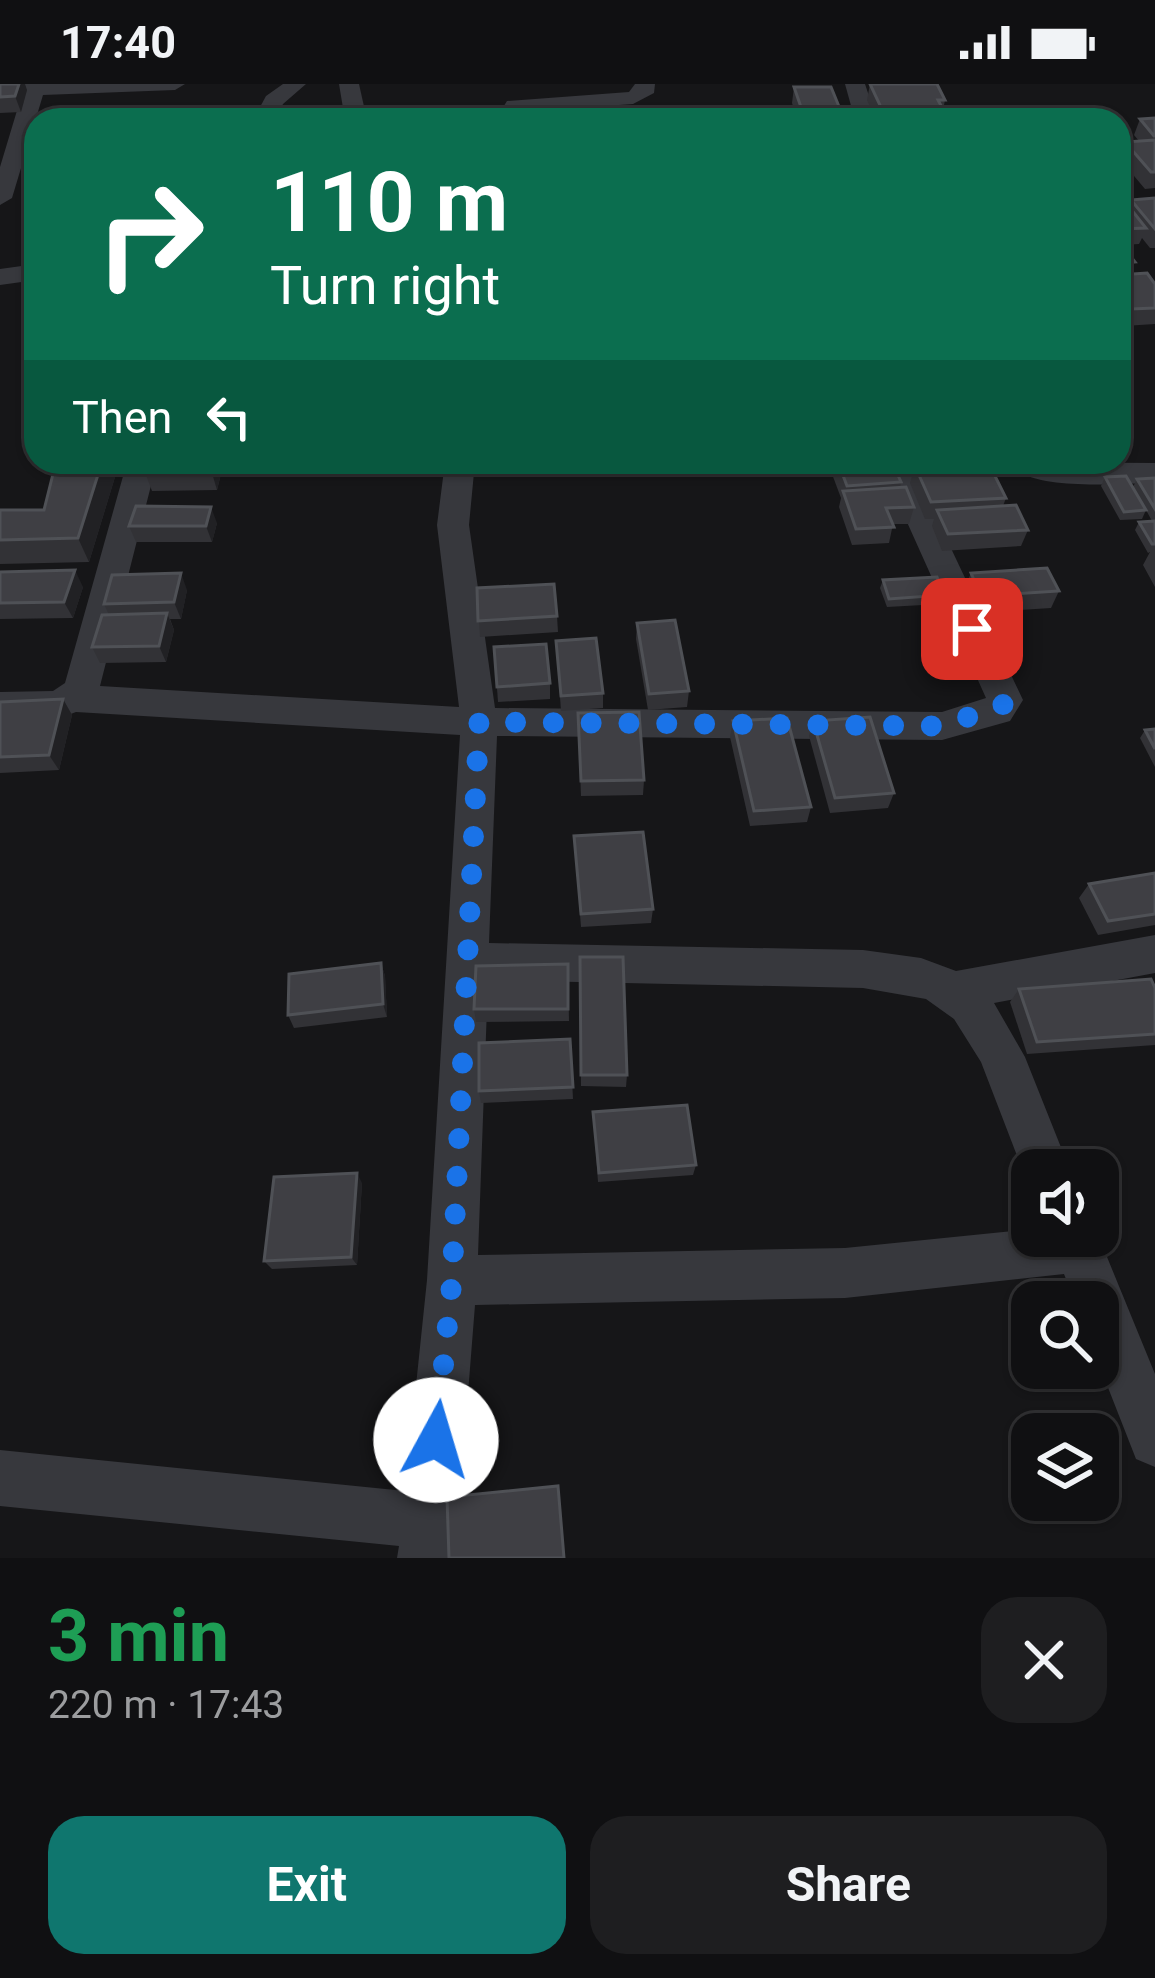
<!DOCTYPE html>
<html lang="en">
<head>
<meta charset="utf-8">
<style>
  :root { --surface:#101012; --page:#1e1e20; --text:#f1f3f6; --muted:#9c9d9f; --line:#303032; --accent:#0f766e }
  body { margin:0; font-family:Roboto,sans-serif; background:var(--page); color:var(--text); height:100vh; display:flex; flex-direction:column; font-size:45px; white-space:nowrap }
  * { box-sizing:border-box; margin:0 }
  p { font-size:39px; color:var(--muted) }
  .icon { flex:none; width:66px; height:66px; fill:none; stroke:currentColor; stroke-width:2; stroke-linecap:round; stroke-linejoin:round }
  .map { position:relative; height:1474px; overflow:hidden }
  .drawer { display:flex; flex-direction:column; background:var(--surface); flex:1 }
  .drawer>* { flex:none }
  .top-card { position:absolute; left:24px; top:24px; width:1107px; height:366px; border-radius:36px; box-shadow:0 3px 9px #0004,0 0 0 3px var(--line); background:#0b6e4f; color:#fff; overflow:hidden }
  .tools { position:absolute; left:1011px; top:1065px; display:grid; gap:24px }
  .tools a { display:grid; place-items:center; width:108px; height:108px; border-radius:24px; background:var(--surface); box-shadow:0 3px 9px #0004,0 0 0 3px var(--line); font-size:60px }
  .pin { position:absolute; display:grid; place-items:center; width:102px; height:102px; color:#fff; margin:-51px; border-radius:24px; box-shadow:0 6px 18px #0006 }
  .me { position:absolute; width:132px; margin:-66px; rotate:6deg; stroke-linejoin:round; filter:drop-shadow(0 0 9px #0008) }
  .turn { display:flex; align-items:center; gap:42px; height:252px; padding:0 48px; font-size:54px }
  .turn .icon { width:156px; height:156px; stroke-width:2.5 }
  .turn b { display:block; font-size:84px; line-height:102px }
  .then { display:flex; align-items:center; height:114px; padding:0 48px; background:#0003; gap:24px; font-size:45px }
  .round { display:grid; place-items:center; flex:none; width:126px; height:126px; border-radius:36px; background:var(--page) }
  .head { display:flex; align-items:center; justify-content:space-between; height:204px; padding:0 48px }
  h1 { font-size:72px; font-weight:700; line-height:90px; color:#1e9e55 }
  .primary-button { display:flex; gap:24px; margin-top:auto; padding:24px 48px }
  .primary-button a { flex:1; height:138px; border-radius:36px; background:var(--accent); color:#fff; font-size:48px; font-weight:700; line-height:138px; text-align:center }
  .primary-button a+a { background:var(--page); color:var(--text) }
  .status { display:flex; justify-content:space-between; align-items:center; height:84px; padding:0 60px; background:var(--surface); direction:ltr }
  .status svg { height:33px; fill:currentColor }
  .map>svg:first-child { display:block }
</style>
</head>
<body>
<div class="status"><b>17:40</b><svg viewBox="0 0 49 12"><path d="M0 12V9h3v3zM5 12V6h3v6zM10 12V3h3v9zM15 12V0h3v12zM26 1h20v11H26zM47 4h2v5h-2z"/></svg></div>
<div class="map">
<svg width="1155" height="1474" viewBox="0 0 1155 1474">
  <rect width="100%" height="100%" fill="#161618"/>
  <g fill="none" stroke-linecap="round" stroke-linejoin="round">
    <g fill="#37383d" fill-rule="evenodd">
      <path d="M25,0h160l-10,6 -132,5 -31,103 -12,7v-38z"/>
      <path d="M283,0h23l-23,20 -8,16h-22l13,-24z"/>
      <path d="M339,0h20l8,36h-22z"/>
      <path d="M635,0h20l-1,9 -21,11 -111,8 -5,8h-22l12,-19 122,-9z"/>
      <path d="M845,0h20l12,36h-22z"/>
      <path d="M36,180v16l-36,5v-16z"/>
      <path d="M127,378h30l-57,224 359,21 -22,-182 8,-63h30l-6,63 26,183 447,4 44,-14 -106,-236h30l113,238 -13,21 -68,19 -445,-4 -8,207 374,7 58,8 35,13 199,-36v38l-161,30 31,54 45,113h-38l-3,17 -48,-125 -27,-43 -28,-20 -63,-11 -375,-8 -10,275 367,-7 187,-19v7l66,-1 57,139v93l-19,-8 -38,-97v-60h-23l-11,-28 -219,24 -370,7 -20,253h-58l2,-12 -399,-40v-56l405,41 22,-211 33,-545 -384,-23 -16,6 -60,2v-28l53,-1 12,-8z"/>
      <path d="M1006,378l149,1v20c-38,0 -124,10 -149,-21z"/>
    </g>
  </g>
  <g fill="#323236">
    <path d="M0,0l27,6 -6,22 -21,1z"/>
    <path d="M870,0l75,16 -2,10 4,7 -1,3h-70l-9,-20z"/>
    <path d="M794,3l46,22 -1,3 9,8h-61l1,-7h7l-3,-10z"/>
    <path d="M1155,34v70l-10,1 -26,-31 6,-16 14,-1 -5,-6 6,-16z"/>
    <path d="M1119,78l10,14 -7,16h-3z"/>
    <path d="M1155,114v50h-5l-8,-10 -3,6 -17,1 13,17 -6,12 26,10v40l-31,2 -3,-5 -2,4v-126l10,7 2,-6z"/>
    <path d="M818,378h74l9,20 -1,6 14,19 -5,17h-16l-4,19 -37,2 -13,-38 2,-9 -9,-24 1,-6 -12,1z"/>
    <path d="M223,382l-6,24 -65,1 -6,-16z"/>
    <path d="M915,382l91,32 -3,8 25,24 -7,16 -79,5 -10,-25 2,-7h-9l-15,-36z"/>
    <path d="M115,393l-26,85 -89,2v-54h44z"/>
    <path d="M1105,393l28,10 4,-8 18,-1v109l-12,-22 7,-13 -2,1 -13,-23 4,-8 13,-1 -6,-11 -4,9 -22,1 -19,-34z"/>
    <path d="M217,439l-5,19h-76l-7,-16z"/>
    <path d="M0,488l83,15 -10,31 -73,1z"/>
    <path d="M971,489l88,18 -8,17 -77,5 -10,-24z"/>
    <path d="M883,496l61,15 -3,9 -54,3 -7,-19z"/>
    <path d="M477,504l80,28 1,16 -78,5z"/>
    <path d="M187,506l-6,29h-11l4,11 -8,32 -66,1 -8,-16 17,-32 -5,-11z"/>
    <path d="M637,539l52,68 -2,16 -39,3 -12,-71z"/>
    <path d="M556,557l47,52v15l-42,3z"/>
    <path d="M494,563l56,36v16l-52,3z"/>
    <path d="M63,615l9,16 -13,55 -59,3v-71z"/>
    <path d="M578,629l66,67 -1,15 -62,1z"/>
    <path d="M733,637l78,86 -4,15 -57,4 -20,-89z"/>
    <path d="M813,637l81,72 -6,15 -58,5 -21,-77z"/>
    <path d="M1155,645v38l-15,-29 5,-8z"/>
    <path d="M574,752l79,73 -2,14 -70,4z"/>
    <path d="M1155,789v52l-57,10 -19,-37 10,-14z"/>
    <path d="M580,873l47,118 -1,12 -45,-1z"/>
    <path d="M381,879l4,13 2,41 -93,11 -6,-13z"/>
    <path d="M568,880l1,57 -93,1 -2,-13z"/>
    <path d="M1155,904v57l-128,9 -17,-52 9,-13z"/>
    <path d="M570,955l3,60 -92,4 -2,-12z"/>
    <path d="M593,1028l103,53 -3,10 -95,7z"/>
    <path d="M362,1099l-5,82 -85,4 -8,-8z"/>
  </g>
  <g fill="#212124">
    <path d="M19,0h6l2,6 -6,22 -6,-16z"/>
    <path d="M102,378h6l7,15 -26,85 -11,-24z"/>
    <path d="M214,378h7l2,4 -6,24 -5,-17z"/>
    <path d="M211,423l6,16 -5,19 -6,-16z"/>
    <path d="M75,486l8,17 -10,31 -9,-16z"/>
    <path d="M181,489l6,17 -6,29 -7,-17z"/>
    <path d="M167,529l7,17 -8,32 -7,-16z"/>
    <path d="M63,615l9,16 -13,55 -10,-15z"/>
    <path d="M381,879l4,13 2,41 -4,-13z"/>
    <path d="M357,1089l5,10 -5,82 -6,-8z"/>
  </g>
  <g fill="#3f3f44" stroke="#4f5156" stroke-width="3">
    <path d="M0,0h19l-4,12 -15,1z"/>
    <path d="M870,0h67l8,16h-7l9,17 -61,1z"/>
    <path d="M794,3h37l9,22 -38,1z"/>
    <path d="M229,27l-2,9h-61l2,-7z"/>
    <path d="M844,27l4,9h-57l-3,-7z"/>
    <path d="M1155,34v18h-1l-14,-17z"/>
    <path d="M1155,56v32h-4l-26,-30z"/>
    <path d="M1119,78l10,14h-10z"/>
    <path d="M1155,114v31l-24,-29z"/>
    <path d="M1119,115h4l23,29 -27,1z"/>
    <path d="M1119,157l16,21 -16,1z"/>
    <path d="M1147,189l8,11v24l-24,1 -12,-17v-17z"/>
    <path d="M56,378h46l-24,76 -78,2v-30h44z"/>
    <path d="M150,378h64l-2,11 -66,2z"/>
    <path d="M838,378h54l9,20 -54,4z"/>
    <path d="M988,378l18,36 -75,4 -16,-36z"/>
    <path d="M1126,392l20,34 -22,2 -19,-35z"/>
    <path d="M1155,394v31l-18,-30z"/>
    <path d="M906,403l8,20 -28,1 8,19 -38,2 -13,-38z"/>
    <path d="M1016,421l12,25 -80,4 -11,-24z"/>
    <path d="M136,422l75,1 -5,19h-77z"/>
    <path d="M1155,437v23h-3l-13,-22z"/>
    <path d="M1047,484l12,23 -78,5 -10,-23z"/>
    <path d="M75,486l-11,32 -64,1v-31z"/>
    <path d="M181,489l-7,29 -70,2 8,-29z"/>
    <path d="M937,493l7,18 -55,4 -6,-19z"/>
    <path d="M554,500l3,32 -79,5 -1,-33z"/>
    <path d="M167,529l-8,33 -67,1 10,-32z"/>
    <path d="M675,536l14,71 -40,3 -12,-71z"/>
    <path d="M596,554l7,55 -42,3 -5,-55z"/>
    <path d="M546,560l4,39 -53,4 -3,-40z"/>
    <path d="M63,615l-14,56 -49,2v-55z"/>
    <path d="M639,628l5,68 -63,1 -3,-68z"/>
    <path d="M870,633l24,76 -59,5 -22,-77z"/>
    <path d="M787,634l24,89 -57,4 -21,-90z"/>
    <path d="M1155,645v20l-10,-19z"/>
    <path d="M643,748l10,77 -72,5 -7,-78z"/>
    <path d="M1155,789v41l-47,7 -19,-37z"/>
    <path d="M580,873h43l4,118h-46z"/>
    <path d="M381,879l2,41 -95,11 1,-41z"/>
    <path d="M568,880v45h-94l2,-43z"/>
    <path d="M1151,895l4,9v46l-118,8 -18,-53z"/>
    <path d="M570,955l3,48 -94,4v-48z"/>
    <path d="M687,1021l9,60 -97,8 -6,-61z"/>
    <path d="M357,1089l-6,84 -87,4 10,-84z"/>
    <path d="M558,1402l6,72h-115l-2,-61z"/>
  </g>
  <g fill="none" stroke-linecap="round" stroke-linejoin="round">
    <path stroke="#1a73e8" stroke-width="21" stroke-dasharray="0 37.8" d="M436,1356l16,-160 27,-558 463,4 61,-21 -1,-13 -30,-63"/>
  </g>
</svg>
<div class="tools">
<a><svg class="icon" aria-label="sound" viewBox="0 0 24 24"><path d="M4 9h4l5-4v14l-5-4H4zM17 9q2 3 0 6"/></svg></a>
<a><svg class="icon" aria-label="search" viewBox="0 0 24 24"><circle cx="10" cy="10" r="6"/><path d="M15 15l6 6"/></svg></a>
<a><svg class="icon" aria-label="layers" viewBox="0 0 24 24"><path d="M12 4l9 5-9 5-9-5zM3 14l9 5 9-5"/></svg></a>
</div>
<div class="pin" style="left:972px;top:545px;background:#d93025"><svg class="icon" aria-label="arrive" viewBox="0 0 24 24"><path d="M6 21V4h12l-3 4 3 4H6"/></svg></div>
<svg class="me" style="left:436px;top:1356px" viewBox="-20 -20 40 40"><circle r="19" fill="#fff"/><path d="M0-13L10 11 0 6-10 11z" fill="#1a73e8"/></svg>
<div class="top-card">
<div class="turn"><svg class="icon" aria-label="right" viewBox="0 0 24 24"><path d="M7 20v-9h11M14 6l5 5-5 5"/></svg><div><b>110 m</b>Turn right</div></div>
<div class="then">Then<svg class="icon" aria-label="left" viewBox="0 0 24 24"><path d="M17 20v-9H6M10 6l-5 5 5 5"/></svg></div>
</div>
</div>
<section class="drawer">
<div class="head"><div><h1>3 min</h1><p>220 m · 17:43</p></div><a class="round"><svg class="icon" aria-label="close" viewBox="0 0 24 24"><path d="M6 6l12 12M18 6L6 18"/></svg></a></div>
<div class="primary-button"><a>Exit</a><a>Share</a></div>
</section>
</body>
</html>
